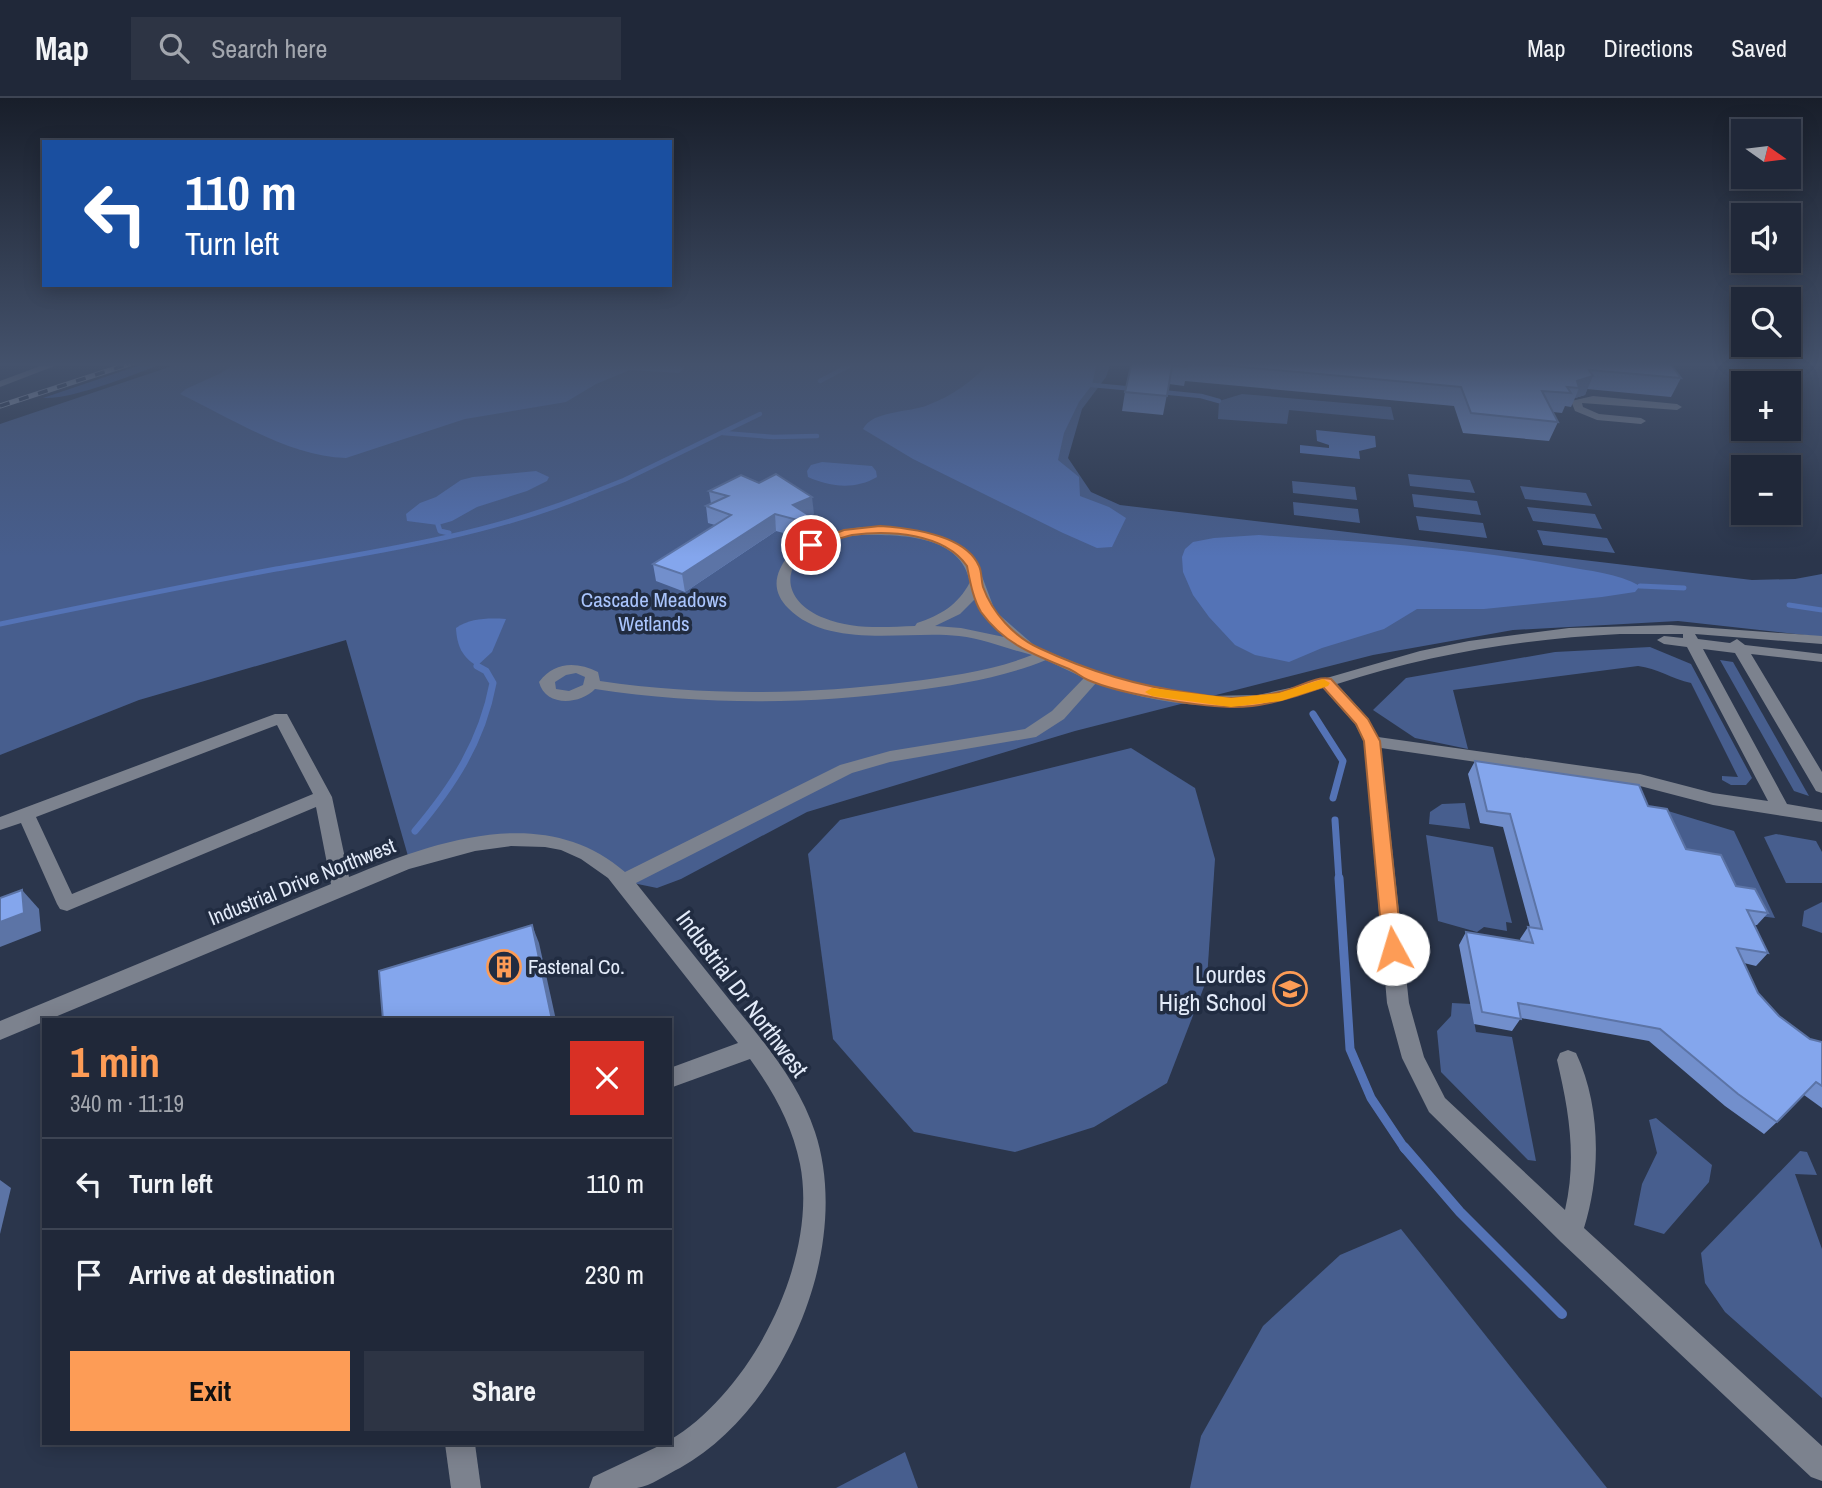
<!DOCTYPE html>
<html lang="en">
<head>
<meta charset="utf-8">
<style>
  :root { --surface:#202839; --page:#2d3444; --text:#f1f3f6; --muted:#a2a6ae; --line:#3d4453; --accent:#fd9c56 }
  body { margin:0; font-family:"Archivo Narrow",sans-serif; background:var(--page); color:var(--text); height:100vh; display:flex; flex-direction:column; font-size:26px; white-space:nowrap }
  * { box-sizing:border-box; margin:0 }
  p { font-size:23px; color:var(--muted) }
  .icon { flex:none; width:38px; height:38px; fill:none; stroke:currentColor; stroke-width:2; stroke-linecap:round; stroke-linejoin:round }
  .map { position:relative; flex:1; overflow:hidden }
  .side { position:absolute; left:42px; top:920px; width:630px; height:427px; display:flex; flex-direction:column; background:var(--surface); border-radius:0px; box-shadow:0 4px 18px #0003,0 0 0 2px var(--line) }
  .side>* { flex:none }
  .banner { position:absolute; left:42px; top:42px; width:630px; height:147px; border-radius:0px; box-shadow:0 4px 18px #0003,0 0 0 2px var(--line); background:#1a4fa0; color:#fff; overflow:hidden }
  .needle { width:46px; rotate:104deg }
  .fabs { position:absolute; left:1731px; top:21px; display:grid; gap:14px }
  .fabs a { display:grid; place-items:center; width:70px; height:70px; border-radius:0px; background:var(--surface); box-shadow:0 4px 18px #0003,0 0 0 2px var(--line); font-size:35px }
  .pin { position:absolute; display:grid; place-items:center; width:60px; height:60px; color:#fff; margin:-30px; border:4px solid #fff; border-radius:50%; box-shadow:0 2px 7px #0007 }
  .me { position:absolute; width:77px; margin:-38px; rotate:354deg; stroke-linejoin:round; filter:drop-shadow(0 0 5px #0008) }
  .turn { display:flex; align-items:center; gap:24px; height:147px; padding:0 28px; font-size:32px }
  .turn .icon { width:91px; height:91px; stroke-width:2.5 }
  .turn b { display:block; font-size:49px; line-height:60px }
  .round { display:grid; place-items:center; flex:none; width:74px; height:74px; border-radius:0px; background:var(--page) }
  .headline { display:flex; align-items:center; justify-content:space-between; height:119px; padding:0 28px }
  h1 { font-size:42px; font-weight:800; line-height:52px; color:var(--accent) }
  .cta { display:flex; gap:14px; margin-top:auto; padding:14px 28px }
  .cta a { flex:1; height:80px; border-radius:0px; background:var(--accent); color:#111; font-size:28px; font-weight:800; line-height:80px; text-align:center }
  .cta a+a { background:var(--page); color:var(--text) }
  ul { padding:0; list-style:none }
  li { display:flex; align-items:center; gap:21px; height:91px; padding:0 28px; border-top:2px solid var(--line) }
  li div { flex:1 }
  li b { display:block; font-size:26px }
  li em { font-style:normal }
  header { display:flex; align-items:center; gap:42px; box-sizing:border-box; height:98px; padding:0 35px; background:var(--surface); border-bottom:2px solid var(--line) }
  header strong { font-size:33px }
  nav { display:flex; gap:38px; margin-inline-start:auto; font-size:24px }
  .search { width:490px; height:63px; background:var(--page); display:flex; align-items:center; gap:18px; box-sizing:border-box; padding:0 24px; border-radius:0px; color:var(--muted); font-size:26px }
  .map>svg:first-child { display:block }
</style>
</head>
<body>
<header>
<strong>Map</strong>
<div class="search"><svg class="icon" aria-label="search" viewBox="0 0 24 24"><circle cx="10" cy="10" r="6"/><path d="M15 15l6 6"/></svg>Search here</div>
<nav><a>Map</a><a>Directions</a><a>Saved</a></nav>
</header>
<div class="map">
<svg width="1822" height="1390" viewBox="0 0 1822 1390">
  <rect width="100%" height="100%" fill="#2b364c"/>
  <g fill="#475e8e">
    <path d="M184,264h927l-5,15 -24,32 -14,49 23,34 29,13 632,75 43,-1 27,-5v63l-144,-16 -165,9 -140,25 -298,76 -268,81 -126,67 -24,9 -34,-7 -36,-28 -71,-13 -106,23 -64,-223 -207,60 -139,55v-331z"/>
    <path d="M1242,296l149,13 3,13 -105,-10 -2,14 -69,-5 1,-18z"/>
    <path d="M1408,376l62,6 5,13 -65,-7z"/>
    <path d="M1292,383l63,6 2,13 -64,-7z"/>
    <path d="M1520,388l66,7 6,13 -67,-7z"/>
    <path d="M1412,396l65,7 4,14 -67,-8z"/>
    <path d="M1293,404l65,7 2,14 -66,-8z"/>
    <path d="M1527,409l68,7 7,15 -69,-8z"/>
    <path d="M1416,418l67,7 4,15 -68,-8z"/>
    <path d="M1537,432l70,8 8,15 -72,-8z"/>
    <path d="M1650,549l41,17 61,114 -6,7h-15l-9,-5v-4l16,1 -47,-94c-19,-4 -34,-15 -53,-17l-185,24 15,59 -53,-11 -42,-28 33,-32 149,-26z"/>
    <path d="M1720,562l13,2 76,134 -15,-5z"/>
    <path d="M1131,650l64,40 20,71 -8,120 -40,104 -73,44 -79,25 -101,-20 -81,-93 -25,-185 32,-34z"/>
    <path d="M1465,705l5,26 -41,-5 1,-12 12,-8z"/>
    <path d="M1634,707l34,6 66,20 41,87 -24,-3 -75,-53z"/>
    <path d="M1776,736l40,7 6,11v31h-36l-22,-46z"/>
    <path d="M1426,737l67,12 19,76 -6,-1 1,9 -23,-4 -7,5 -39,-11z"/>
    <path d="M1822,804v31l-20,-7 2,-15z"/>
    <path d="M1452,905l19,1 5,28 36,5 24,124 -8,-1 -87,-88 -4,-41 14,-15z"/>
    <path d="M1656,1020l56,47 -3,17 -45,52 -30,-9 8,-41 15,-31 -8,-33z"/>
    <path d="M1800,1053l7,1 10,23 -22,-1 27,75v149l-97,-86 -20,-29 -4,-30z"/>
    <path d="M1401,1131l206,259h-417l11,-52 62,-110 77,-71z"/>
    <path d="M905,1354l13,36h-82z"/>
  </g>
  <path fill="#3d5a9a" d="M167,264c-29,11 -95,38 -124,36l103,-35z"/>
  <g fill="#5473b6">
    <path d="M237,264h433l14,6 -5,5 -49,-3 -34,14 -30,18 -101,17 -119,39c-56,-1 -115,-40 -166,-64l6,-5 35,-16z"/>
    <path d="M990,264h107l-5,23 -13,17 -15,31 -6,27 21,17 1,19 29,11 17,11 -14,29 -15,1 -34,-15 -150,-74 -50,-30c10,-19 46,-16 65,-24 24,-9 45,-24 62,-43z"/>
    <path d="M1316,332l59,6 1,11 -17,4 1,8 -60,-6v-8l29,3v-3l-12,-4z"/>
    <path d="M822,364l50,4 4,5 1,6c-22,13 -47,10 -69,0l-1,-6 4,-6z"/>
    <path d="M536,373l13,6 -2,4 -20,10 -50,16 -25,14 -14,4 -31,-4 -1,-7 14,-11 16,-6 25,-17 12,-3z"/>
    <path d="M1259,437c101,7 204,12 304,31 26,5 54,7 77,20l-5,6 -33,5 -118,12h-67l-33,20 -62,19 -33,14 -34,-7 -20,-10 -26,-28 -16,-22 -10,-23 -1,-15 3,-8 8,-7 21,-4z"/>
    <path d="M506,521l-14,33 -15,14c-15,-9 -20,-20 -21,-38 15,-10 32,-10 50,-9z"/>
  </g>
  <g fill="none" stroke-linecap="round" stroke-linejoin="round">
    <g stroke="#5473b6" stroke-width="4.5">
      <path d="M820,283l36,-19"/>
      <path d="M1092,287l43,4"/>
      <path d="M1161,294l40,4 18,5"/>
      <path d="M723,335l50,4 44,-1"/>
      <path d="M581,399l43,-17 136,-66"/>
    </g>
    <g stroke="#5473b6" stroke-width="5">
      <path d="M438,427l2,6 9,2"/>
      <path d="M1640,488l44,2"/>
      <path d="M1789,507l33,5"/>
      <path d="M0,526c92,-19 184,-38 276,-55 104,-18 211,-34 310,-74"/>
    </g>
    <g stroke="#5473b6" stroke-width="7">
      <path d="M1313,616l30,47 -10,37"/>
      <path d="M1335,722l4,60"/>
      <path d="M415,733c38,-45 67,-89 78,-148l-7,-12 -9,-5"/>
    </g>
    <path stroke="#5473b6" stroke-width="9" d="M1339,780l11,171 21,49 34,51"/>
    <path stroke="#5473b6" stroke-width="10" d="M1404,1049l56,65 102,102"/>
    <g fill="#7c828e" fill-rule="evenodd">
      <path d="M51,264h14l-65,25v-6z"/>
      <path d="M1593,298l84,8 5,3 -5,3 -95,-7 1,4 16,7 42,4 5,3 -5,3 -44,-4 -22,-9 -4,-10z"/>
      <path d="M861,429l57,4 28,8 19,9 12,15 18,48 40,35 79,33 89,17 55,-1 41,-9 121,-35 49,-10 100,-13 102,-3 151,11v8l-127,-10 3,5 32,4 7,-4 8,6 77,9v8l-71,-8 71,118v21l-6,-2 -81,-138 -32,-4 84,155 35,6v12l-109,-17 -73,-19 -259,-38 28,255 15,54 21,41 120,112c12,-52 4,-99 -8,-150l3,-7 8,-3 8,3c25,53 25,121 8,175l238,218v35l-11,-4 -250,-235 -132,-130 -27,-54 -15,-55 -23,-262 -9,-17 -32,-36c-80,25 -147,23 -227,-5l-32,36 -28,18 -146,25 -38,11 -216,110c32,40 64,80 96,120 32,39 67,80 83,129 38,115 -30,277 -135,336 -13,6 -29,18 -43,20 -16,0 -33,0 -48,0l4,-11 70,-33h7v-4c82,-49 149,-181 130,-276 -8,-40 -27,-73 -50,-105l-80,29v-20l68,-25 -130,-165 -27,-19 -20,-9 -16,-3 -34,-1 -36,5 -66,18 -409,171v-19l331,-137 -15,-77 -249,104 -7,-2 -3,-5 -36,-81 -21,7v-13l275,-103h12l45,83 17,80c87,-36 196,-75 276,-5l215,-107 50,-14 135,-22 27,-18 32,-33 -38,-18c-44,18 -90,25 -136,31 -105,14 -209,14 -315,-2 -15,16 -50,18 -56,-7 16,-21 38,-20 59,-10l2,9c103,15 205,14 307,1 43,-6 85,-11 125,-27 -24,-6 -48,-16 -73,-19 -52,-6 -130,14 -171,-28 -11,-11 -15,-24 -8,-39 15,-32 49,-37 81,-42zM861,437c40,0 99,-1 109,47 -12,23 -29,33 -53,41l-2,3c-30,1 -62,4 -91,-8 -37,-14 -48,-49 -10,-71 14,-8 31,-10 47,-12zM975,501l9,18 20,20 -43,-9 -26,-2 25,-12zM1620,536h63v4l-19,-2 -7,4 7,4 23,3 81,154 -55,-8 -73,-19 -262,-37 -10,-19 -31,-34c93,-30 185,-45 283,-50zM576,575l9,4 -2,8 -14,6 -13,-2 -1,-7 11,-7zM277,627l36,69 -241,100 -36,-77z"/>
      <path d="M445,1346h30l6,44h-30z"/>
    </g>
    <g stroke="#a1aabb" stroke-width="5">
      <path id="rail" d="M0,308l135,-44"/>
    </g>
    <use href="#rail" stroke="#212c41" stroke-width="3.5" stroke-dasharray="10" stroke-linecap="butt"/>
  </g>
  <g fill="#728fcc">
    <path d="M1132,264h537l12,16 -10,19 -84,-8 -2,6 -10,3 -4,9 -6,-1 -3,7 -9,-1 5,10 -9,19 -86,-8 -9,-27 -269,-25 -1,5 -15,-2 -6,31 -41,-4 3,-19z"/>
    <path d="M709,393l105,23 -5,2 4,2 1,17 -8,4 -30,-8 -91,61 -29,-11 -3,-17 62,-39 -7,-2 -2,-17 5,-2z"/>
    <path d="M1475,663l173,45 38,43 50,37 32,27 -11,12h-2l13,28 -12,13 -12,-3 14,30 21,23 31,23 12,3v66l-18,-13 -27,27 -13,12 -39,-28 -76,-65 -128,-23 -9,13 -38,-7 -15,-79 7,-13 55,9 -1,-2 8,-12h2l-27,-100 -23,-4 -12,-49z"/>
  </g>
  <g fill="#5c74a6">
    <path d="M1593,278l-8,19 -10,3 4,-10 -2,-7z"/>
    <path d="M812,399l2,17 -16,6 -5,-15z"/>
    <path d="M775,416l1,17 -91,61 -3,-18z"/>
    <path d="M813,420l1,17 -8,4 -1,-17z"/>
    <path d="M22,792l17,19 2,22 -41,16v-25z"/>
    <path d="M532,827l7,18 17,77h-4z"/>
    <path d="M0,1082l11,8 -11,46z"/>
  </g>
  <g fill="#84a6ed" stroke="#5c74a6" stroke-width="2">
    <path d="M1132,264h47l9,5 -16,-1 -5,30 -42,-4z"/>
    <path d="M1188,264h481l12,16 -92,-8 4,6 -16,5 2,7 -12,-1 4,6 -29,-2 16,31 -87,-9 -10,-26z"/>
    <path d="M776,376l36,23 -19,8 20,13 -8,4 -30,-8 -93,60 -29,-10 78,-49 -25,-9 22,-10 -19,-5 32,-16 18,8z"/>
    <path d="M1475,663l164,24 9,21 19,3 19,40 35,6 15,31 19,3 13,24 -21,-3 21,43 -31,-5 21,45 21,23 31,23 12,3v44l-6,-4 -39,40 -39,-28 -78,-65 -142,-26 3,16 -39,-7 -16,-80 67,11 -5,-16 14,2 -32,-115 -23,-3z"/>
    <path d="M22,792l2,23 -24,9v-24z"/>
    <path d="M532,827l20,95h-169l-4,-49z"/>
  </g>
  <linearGradient id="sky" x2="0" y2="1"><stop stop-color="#181e2a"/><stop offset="0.58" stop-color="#44526c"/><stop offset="1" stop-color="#44526c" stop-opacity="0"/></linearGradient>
  <rect width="1822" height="459" fill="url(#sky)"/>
  <path fill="#fd9c56" stroke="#a46538" stroke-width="2" d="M880,428c29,2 85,8 99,40 3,6 2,14 4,21 9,25 31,50 56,61 49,23 97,38 152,45 13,2 28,5 42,5 15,-1 33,-2 47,-6 16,-3 36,-17 51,-13l37,40 12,22 22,208 -3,5 -6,2 -7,-2 -3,-5 -19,-208 -8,-17 -33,-37c-29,10 -61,21 -93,20 -35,-1 -110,-13 -142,-27 -7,-3 -12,-8 -19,-11 -34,-14 -64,-24 -88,-57 -8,-13 -11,-31 -14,-46 -23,-33 -78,-36 -115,-31 -14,3 -27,10 -41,13l-6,-3 39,-15z"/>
  <path fill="#f59e0b" d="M1323,581l7,4 -2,3 -47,15 -50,6 -79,-11 -7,-4 7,-4 79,10 48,-5z"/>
  <defs>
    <g id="building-ring" transform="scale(1.75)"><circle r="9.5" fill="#212c41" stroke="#fd9c56" stroke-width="1.5"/><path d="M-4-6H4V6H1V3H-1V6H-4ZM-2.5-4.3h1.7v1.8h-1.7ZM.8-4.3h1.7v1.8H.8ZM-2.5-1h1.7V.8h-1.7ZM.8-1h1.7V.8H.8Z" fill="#fd9c56"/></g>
    <g id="school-ring" transform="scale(1.75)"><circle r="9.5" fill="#212c41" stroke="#fd9c56" stroke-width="1.5"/><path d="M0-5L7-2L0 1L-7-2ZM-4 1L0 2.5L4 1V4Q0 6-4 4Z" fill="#fd9c56"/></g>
  </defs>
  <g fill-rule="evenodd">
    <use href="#building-ring" x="504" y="869"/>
    <use href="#school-ring" x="1290" y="891"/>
  </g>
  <g text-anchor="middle" stroke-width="7" stroke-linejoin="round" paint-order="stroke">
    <g font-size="21" fill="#aac5fd" stroke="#212c41">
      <text x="654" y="509">Cascade Meadows<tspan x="654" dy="24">Wetlands</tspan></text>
    </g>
    <g font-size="21" fill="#e3ebf9" stroke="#212c41">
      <text transform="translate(302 784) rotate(-22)" y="7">Industrial Drive Northwest</text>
    </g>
    <g font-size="21" fill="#e3ebf9" stroke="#212c41" text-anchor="start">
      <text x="528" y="876">Fastenal Co.</text>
    </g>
    <g font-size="24" fill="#e3ebf9" stroke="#212c41" text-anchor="end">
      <text x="1266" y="885">Lourdes<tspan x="1266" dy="28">High School</tspan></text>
    </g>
    <g font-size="24" fill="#e3ebf9" stroke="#212c41">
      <text transform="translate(742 896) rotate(53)" y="8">Industrial Dr Northwest</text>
    </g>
  </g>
</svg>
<div class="fabs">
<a><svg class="needle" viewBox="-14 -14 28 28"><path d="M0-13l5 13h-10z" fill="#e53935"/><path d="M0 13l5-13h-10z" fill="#a2a6ae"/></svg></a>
<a><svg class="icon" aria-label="sound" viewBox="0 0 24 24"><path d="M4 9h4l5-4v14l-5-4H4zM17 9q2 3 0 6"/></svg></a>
<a><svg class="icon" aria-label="search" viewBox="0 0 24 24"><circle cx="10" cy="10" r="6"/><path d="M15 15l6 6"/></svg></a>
<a>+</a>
<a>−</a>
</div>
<div class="pin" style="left:811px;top:447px;background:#d93025"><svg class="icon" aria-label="arrive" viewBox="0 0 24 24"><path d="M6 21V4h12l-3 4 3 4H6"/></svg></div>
<svg class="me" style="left:1393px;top:851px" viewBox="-20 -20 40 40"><circle r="19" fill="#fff"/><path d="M0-13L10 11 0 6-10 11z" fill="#fd9c56"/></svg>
<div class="banner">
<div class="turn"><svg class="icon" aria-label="left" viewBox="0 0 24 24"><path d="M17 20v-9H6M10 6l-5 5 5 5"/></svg><div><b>110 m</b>Turn left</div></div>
</div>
<section class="side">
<div class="headline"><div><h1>1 min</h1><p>340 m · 11:19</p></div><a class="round" style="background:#d93025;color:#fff"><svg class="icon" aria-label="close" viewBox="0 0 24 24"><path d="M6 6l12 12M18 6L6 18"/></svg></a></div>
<ul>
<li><svg class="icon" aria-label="left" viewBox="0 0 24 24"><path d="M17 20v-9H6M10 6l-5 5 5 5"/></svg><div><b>Turn left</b></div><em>110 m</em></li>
<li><svg class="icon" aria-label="arrive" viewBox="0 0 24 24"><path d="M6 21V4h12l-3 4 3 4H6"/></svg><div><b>Arrive at destination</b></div><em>230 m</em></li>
</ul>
<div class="cta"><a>Exit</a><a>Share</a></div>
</section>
</div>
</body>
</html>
